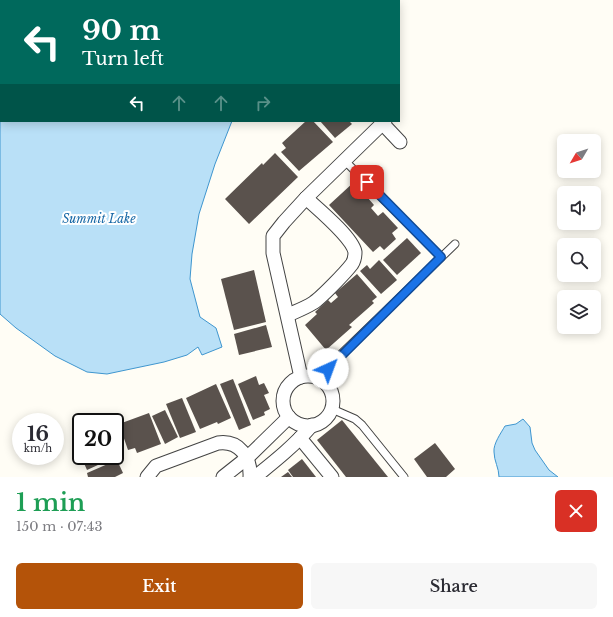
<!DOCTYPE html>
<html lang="en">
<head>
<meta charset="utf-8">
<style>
  :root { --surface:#fff; --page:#f7f7f7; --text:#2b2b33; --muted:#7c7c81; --accent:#b45309 }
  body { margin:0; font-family:"Libre Baskerville",serif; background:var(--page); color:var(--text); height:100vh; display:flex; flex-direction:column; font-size:15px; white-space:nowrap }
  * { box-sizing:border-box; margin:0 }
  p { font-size:13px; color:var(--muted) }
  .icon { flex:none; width:22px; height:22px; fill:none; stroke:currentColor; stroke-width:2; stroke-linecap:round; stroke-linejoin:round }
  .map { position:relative; height:477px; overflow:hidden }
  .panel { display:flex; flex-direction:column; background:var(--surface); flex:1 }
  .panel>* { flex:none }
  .hud { position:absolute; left:0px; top:0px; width:400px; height:122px; box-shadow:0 2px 10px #0003; background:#00695c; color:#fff; overflow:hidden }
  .needle { width:26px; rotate:231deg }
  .fabs { position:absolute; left:557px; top:134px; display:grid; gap:8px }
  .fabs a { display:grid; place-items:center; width:44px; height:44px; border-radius:6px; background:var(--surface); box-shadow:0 2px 10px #0003; font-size:20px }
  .speed { position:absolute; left:12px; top:413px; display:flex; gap:8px; font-size:20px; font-weight:700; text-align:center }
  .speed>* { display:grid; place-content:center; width:52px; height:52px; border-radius:50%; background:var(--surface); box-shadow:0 2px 10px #0003; line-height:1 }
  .speed small { font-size:10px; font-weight:400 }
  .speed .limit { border:2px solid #111; border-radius:6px; background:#fff; color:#111 }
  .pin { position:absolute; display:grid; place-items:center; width:34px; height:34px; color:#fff; margin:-17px; border-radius:8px; box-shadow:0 2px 6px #0006 }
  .me { position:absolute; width:44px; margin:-22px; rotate:43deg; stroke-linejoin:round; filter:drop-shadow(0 0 3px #0008) }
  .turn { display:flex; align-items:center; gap:14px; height:84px; padding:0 16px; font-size:18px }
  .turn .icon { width:52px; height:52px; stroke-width:2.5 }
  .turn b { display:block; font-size:28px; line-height:34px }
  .lanes { display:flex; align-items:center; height:38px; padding:0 16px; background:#0003; justify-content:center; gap:20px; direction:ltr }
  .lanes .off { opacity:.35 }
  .round { display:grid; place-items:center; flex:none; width:42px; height:42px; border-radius:6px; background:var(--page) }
  .summary { display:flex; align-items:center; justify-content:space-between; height:68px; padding:0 16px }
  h1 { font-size:24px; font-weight:600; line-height:30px; color:#1e9e55 }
  .button { display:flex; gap:8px; margin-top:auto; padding:8px 16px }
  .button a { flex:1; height:46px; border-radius:6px; background:var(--accent); color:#fff; font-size:16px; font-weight:600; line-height:46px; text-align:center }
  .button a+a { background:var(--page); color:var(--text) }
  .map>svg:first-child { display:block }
</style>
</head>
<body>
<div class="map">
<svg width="613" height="477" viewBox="0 0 613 477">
  <rect width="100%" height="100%" fill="#fffdf5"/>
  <g fill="#b9e0f7" stroke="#3f96cf">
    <path d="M0,0l11,1h-10v120h231l-17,43 -16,50 -7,40 -2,25 10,38 16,11 6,19 -20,8 -4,-8 -11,8 -23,7 -57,12 -20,-2 -32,-16 -39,-28 -16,-14z"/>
    <path d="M149,0h251l-252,1z"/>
    <path d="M523,419l7,8 2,16 3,7 14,20 9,7h-59c0,-9 -5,-16 -5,-25 -1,-8 7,-19 11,-26l11,-2z"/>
  </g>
  <g fill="#5a524d">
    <path d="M306,121h7l20,21 -34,29 -18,-19 5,-4 -4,-5z"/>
    <path d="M320,121h29l3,3 -17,14z"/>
    <path d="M275,153l23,24 -49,47 -24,-25 37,-36 1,2z"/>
    <path d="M354,182l20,23 -3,3 7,8 5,-4 15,16 -6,5 4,6 -12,11 -4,-4 -7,6 -44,-47z"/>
    <path d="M407,238l14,15 -24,22 -14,-15z"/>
    <path d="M379,260l18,20 -16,14 -21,-23 7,-6 3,4z"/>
    <path d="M254,270l12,52 -32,8 -13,-51z"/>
    <path d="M357,274l20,23 -5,4 2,2 -25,22 3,2 -26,23 -21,-25 12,-11 -2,-2 13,-12 3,3 7,-6 -3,-4z"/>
    <path d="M266,325l6,22 -33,8 -5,-21z"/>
    <path d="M256,376l3,9 5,-2 5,10 -5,2 6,14 -6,3 1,3 -12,5 -15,-36z"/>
    <path d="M233,379l18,46 -12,5 -19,-46z"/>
    <path d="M216,384l15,34 -13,6 -1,-2 -17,7 -14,-31z"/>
    <path d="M182,398l14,34 -16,6 -14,-34z"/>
    <path d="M165,410l13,27 -13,7 -13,-28z"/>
    <path d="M149,413l12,31 -24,9 -2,-5 -7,2 -9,-26z"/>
    <path d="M342,420l46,57h-42l-29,-37z"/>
    <path d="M435,443l20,26 -9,8h-19l-13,-18z"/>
    <path d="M81,451v5h29l1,3 -24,11 -8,-18z"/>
    <path d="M302,459l14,18h-23l-5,-7z"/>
    <path d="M117,460l6,13 -8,4h-27l-1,-4z"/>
    <path d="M288,472l4,5h-11z"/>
  </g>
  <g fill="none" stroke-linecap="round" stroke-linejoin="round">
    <g stroke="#444" stroke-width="9">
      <g id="lane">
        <path d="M345,161l96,96"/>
        <path d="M319,378l17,-19 119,-115"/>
        <path d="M332,409l23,10 7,6 42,52"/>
      </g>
    </g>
    <g stroke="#444" stroke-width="15">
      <g id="street">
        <path d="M383,124l17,18"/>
        <path d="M288,315c9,-4 17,-7 25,-12 8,-5 33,-31 39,-39 2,-3 3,-8 3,-12 -3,-15 -37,-43 -49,-54"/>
        <circle cx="308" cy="401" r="25"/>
        <path d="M301,377l-28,-124v-17l11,-14 22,-24 79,-77"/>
        <path d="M300,438l32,39"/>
        <path d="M147,477l9,-11 62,-23c21,-3 33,14 32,34"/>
        <path d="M223,477l24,-19 42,-41"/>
        <path d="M255,477c20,-16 40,-32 57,-52"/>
      </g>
    </g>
    <use href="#lane" stroke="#fff" stroke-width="7"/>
    <use href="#street" stroke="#fff" stroke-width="13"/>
  </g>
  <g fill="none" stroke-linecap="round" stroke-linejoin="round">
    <g stroke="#114b97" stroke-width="10">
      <path id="route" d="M328,369l113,-112 -74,-75"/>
    </g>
    <use href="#route" stroke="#1a73e8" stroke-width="7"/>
  </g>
  <g text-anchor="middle" stroke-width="4" stroke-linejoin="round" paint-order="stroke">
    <g font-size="12" font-style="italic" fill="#1768a6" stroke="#fff">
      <text x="99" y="223">Summit Lake</text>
    </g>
  </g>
</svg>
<div class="fabs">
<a><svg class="needle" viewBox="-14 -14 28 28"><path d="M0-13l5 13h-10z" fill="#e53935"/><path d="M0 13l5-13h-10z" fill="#7c7c81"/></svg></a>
<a><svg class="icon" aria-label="sound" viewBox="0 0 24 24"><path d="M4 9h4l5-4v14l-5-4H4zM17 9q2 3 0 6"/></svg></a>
<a><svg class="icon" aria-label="search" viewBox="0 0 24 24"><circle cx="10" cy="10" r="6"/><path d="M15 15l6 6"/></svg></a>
<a><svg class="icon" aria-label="layers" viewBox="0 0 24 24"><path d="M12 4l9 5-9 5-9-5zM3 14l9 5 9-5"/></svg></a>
</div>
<div class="speed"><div>16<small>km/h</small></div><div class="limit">20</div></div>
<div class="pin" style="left:367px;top:182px;background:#d93025"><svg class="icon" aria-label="arrive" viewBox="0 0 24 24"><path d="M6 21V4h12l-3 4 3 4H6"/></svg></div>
<svg class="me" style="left:328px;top:369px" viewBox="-20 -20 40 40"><circle r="19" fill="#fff"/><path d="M0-13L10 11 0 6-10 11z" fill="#1a73e8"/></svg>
<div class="hud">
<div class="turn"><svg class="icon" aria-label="left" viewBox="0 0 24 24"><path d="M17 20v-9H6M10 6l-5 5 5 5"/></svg><div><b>90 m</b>Turn left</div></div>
<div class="lanes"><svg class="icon" aria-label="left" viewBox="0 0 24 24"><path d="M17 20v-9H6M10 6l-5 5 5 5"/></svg><svg class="icon off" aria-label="ahead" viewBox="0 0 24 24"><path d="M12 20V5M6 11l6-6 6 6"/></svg><svg class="icon off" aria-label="ahead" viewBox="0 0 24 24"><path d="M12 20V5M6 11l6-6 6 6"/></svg><svg class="icon off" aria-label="right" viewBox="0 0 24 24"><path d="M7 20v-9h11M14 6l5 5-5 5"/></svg></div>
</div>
</div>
<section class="panel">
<div class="summary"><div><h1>1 min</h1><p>150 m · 07:43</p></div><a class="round" style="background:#d93025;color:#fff"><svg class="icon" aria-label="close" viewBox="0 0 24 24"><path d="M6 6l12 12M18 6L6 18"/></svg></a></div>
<div class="button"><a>Exit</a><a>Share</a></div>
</section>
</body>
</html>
